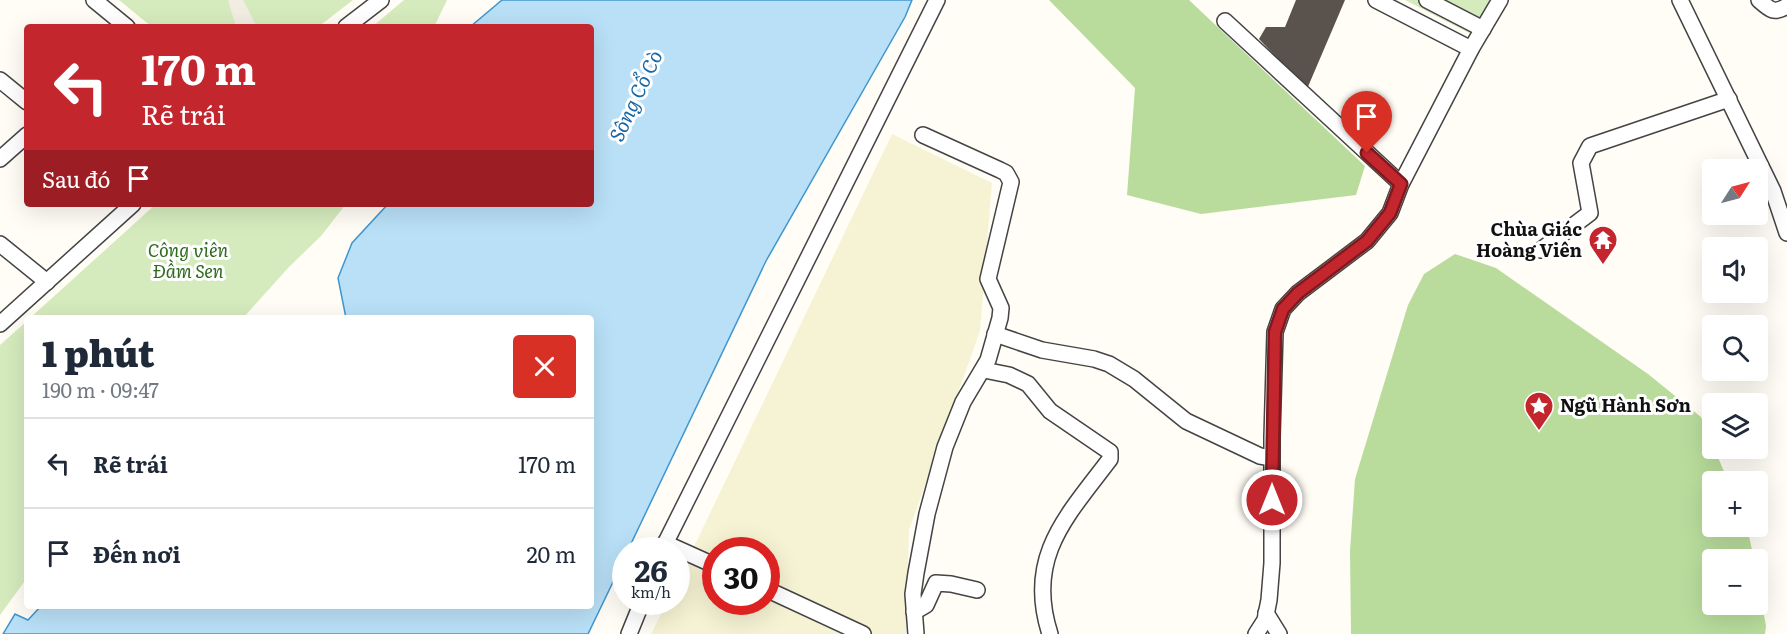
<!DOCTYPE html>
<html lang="vi">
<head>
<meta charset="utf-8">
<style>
  :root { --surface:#fff; --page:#f2f2f3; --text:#1f2937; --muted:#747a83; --line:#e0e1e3 }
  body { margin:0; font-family:Literata,serif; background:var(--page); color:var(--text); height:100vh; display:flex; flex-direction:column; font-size:22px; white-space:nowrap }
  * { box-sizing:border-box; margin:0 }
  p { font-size:20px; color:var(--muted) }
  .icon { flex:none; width:33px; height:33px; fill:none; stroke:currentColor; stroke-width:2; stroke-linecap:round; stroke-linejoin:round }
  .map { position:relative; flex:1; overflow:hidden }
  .panel { position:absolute; left:24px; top:315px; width:570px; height:294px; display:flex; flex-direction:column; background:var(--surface); border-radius:6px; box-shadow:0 6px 24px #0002 }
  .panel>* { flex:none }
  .guide { position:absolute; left:24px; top:24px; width:570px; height:183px; border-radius:6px; box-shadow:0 6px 24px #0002; background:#c4262e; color:#fff; overflow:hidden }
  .needle { width:39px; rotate:54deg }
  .tools { position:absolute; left:1702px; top:159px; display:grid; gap:12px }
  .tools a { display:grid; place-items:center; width:66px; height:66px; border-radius:6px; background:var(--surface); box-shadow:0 6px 24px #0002; font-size:30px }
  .speed { position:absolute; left:612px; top:537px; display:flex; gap:12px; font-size:30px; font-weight:700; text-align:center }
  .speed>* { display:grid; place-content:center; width:78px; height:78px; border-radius:50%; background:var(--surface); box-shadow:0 6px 24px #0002; line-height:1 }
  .speed small { font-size:15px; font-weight:400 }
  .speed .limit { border:9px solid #d22; background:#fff; color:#111 }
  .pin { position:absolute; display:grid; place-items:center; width:51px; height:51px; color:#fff; margin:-62px -26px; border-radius:50% 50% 50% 0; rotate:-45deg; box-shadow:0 0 6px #0007 }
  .pin .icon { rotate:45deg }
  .me { position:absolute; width:66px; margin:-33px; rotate:0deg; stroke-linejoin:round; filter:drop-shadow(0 0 4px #0008) }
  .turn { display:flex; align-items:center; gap:21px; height:126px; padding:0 18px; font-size:27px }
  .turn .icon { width:78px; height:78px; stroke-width:2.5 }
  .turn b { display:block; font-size:42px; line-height:51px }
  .then { display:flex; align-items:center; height:57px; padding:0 18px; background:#0003; gap:12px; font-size:22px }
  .round { display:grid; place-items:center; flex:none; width:63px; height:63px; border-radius:6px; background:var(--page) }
  .headline { display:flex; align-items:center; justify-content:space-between; height:102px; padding:0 18px }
  h1 { font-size:36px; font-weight:800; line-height:45px }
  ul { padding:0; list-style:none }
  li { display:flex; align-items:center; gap:18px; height:90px; padding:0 18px; border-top:2px solid var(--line) }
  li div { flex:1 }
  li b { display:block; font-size:22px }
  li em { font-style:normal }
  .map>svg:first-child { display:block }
</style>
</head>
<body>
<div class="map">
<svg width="1787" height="634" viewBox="0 0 1787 634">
  <rect width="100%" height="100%" fill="#fffdf5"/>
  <path fill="#f6f3d4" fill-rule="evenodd" d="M892,134l100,49 -12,148 -71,199 -3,104h-255l16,-32h9l1,-20zM716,550h50v52h-50z"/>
  <g fill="#d5ebbd">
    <path d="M119,0h234l-35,27h-166z"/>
    <path d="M404,0h43l-13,27h-62z"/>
    <path d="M1405,0h86l-20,34z"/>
    <path d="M156,204h190l-25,32 -32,31 -46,51h-213z"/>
    <path d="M27,321v257l-27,37v-270z"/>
  </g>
  <g fill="#b9dc9c">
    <path d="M1049,0h140l176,166 -9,29 -155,19 -74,-19 8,-107z"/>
    <path d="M1455,254l41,14 152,106 53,43 27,64 -15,1v44l34,1 7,32 -41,1v44h45v-22l8,44 -1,8h-414l-1,-83 5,-72 53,-174 16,-31z"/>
  </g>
  <path fill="#f1ede2" d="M228,0h15l14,27h-21z"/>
  <path fill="#b9e0f7" stroke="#3f96cf" stroke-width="1.5" d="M502,0h410l-7,17 -139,244 -138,289h-2l-1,7 -37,77h-585l12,-20 13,6 13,-14h550v-288h-245l-8,-40 14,-35 36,-39h203v-177h-121z"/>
  <path fill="#5a524d" d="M1296,0h49l-38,89 -48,-50 7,-12h19z"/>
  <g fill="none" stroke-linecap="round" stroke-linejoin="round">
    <g stroke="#444" stroke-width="18">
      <g id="minor">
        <path d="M94,0l33,27"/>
        <path d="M1376,0l95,49"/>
        <path d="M1427,0l56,29"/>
        <path d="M1680,0l93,191 14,42"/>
        <path d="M1759,0c11,10 15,14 28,6"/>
        <path d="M1225,21l176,163"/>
        <path d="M346,27l35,-27"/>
        <path d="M0,80l27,22"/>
        <path d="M0,159l27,-24"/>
        <path d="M0,244l47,38"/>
        <path d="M1541,250l49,-37 -9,-50 9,-17 139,-47"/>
        <path d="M0,324l133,-120"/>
        <path d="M995,334l47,16 52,9 15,5 25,15 52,42 74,35 12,2"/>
        <path d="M984,370l25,5 19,9 22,27 60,41v7c-43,57 -85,98 -60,175"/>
        <path d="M665,543l51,23"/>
        <path d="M662,550l275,-550"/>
        <path d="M766,589l97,45"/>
        <path d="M914,612l12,-7 10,-22 15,1 26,6"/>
        <path d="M1266,613l13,21"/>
        <path d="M629,634l13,-32"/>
        <path d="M916,634l-3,-40 3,-21 11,-59 18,-67 18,-45 25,-42 12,-42 1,-10 -13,-29 23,-97 -5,-9 -6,-3 -77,-35"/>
        <path d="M1256,634l9,-14 4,-20 3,-37v-126l3,-105 8,-23 15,-16 69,-52 23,-28 11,-29 70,-135 29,-49"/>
      </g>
    </g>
    <use href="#minor" stroke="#fff" stroke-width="15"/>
  </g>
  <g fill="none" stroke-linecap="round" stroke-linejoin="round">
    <g stroke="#7f191e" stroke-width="15">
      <path id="route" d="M1272,500l3,-168 8,-23 15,-16 69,-52 23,-28 11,-29 -34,-31"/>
    </g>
    <use href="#route" stroke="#c4262e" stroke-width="10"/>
  </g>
  <defs>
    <g id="temple-pin" transform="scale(1.5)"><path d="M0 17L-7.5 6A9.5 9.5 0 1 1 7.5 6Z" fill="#c4262e" stroke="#fff"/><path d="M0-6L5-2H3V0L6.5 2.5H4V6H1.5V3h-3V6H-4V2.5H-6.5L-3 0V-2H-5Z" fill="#fff"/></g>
    <g id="sight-pin" transform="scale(1.5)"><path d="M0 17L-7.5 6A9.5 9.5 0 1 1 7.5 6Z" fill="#c4262e" stroke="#fff"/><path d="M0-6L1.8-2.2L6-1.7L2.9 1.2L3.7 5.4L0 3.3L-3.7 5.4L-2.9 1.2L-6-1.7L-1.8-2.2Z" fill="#fff"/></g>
  </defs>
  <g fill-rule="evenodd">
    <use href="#temple-pin" x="1603" y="240"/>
    <use href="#sight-pin" x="1539" y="406"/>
  </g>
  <g text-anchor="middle" stroke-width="6" stroke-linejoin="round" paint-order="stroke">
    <g font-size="18" font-weight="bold" fill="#111" stroke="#fff" text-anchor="end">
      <text x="1582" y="236">Chùa Giác<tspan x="1582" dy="21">Hoàng Viên</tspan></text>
      <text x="1560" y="412" text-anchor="start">Ngũ Hành Sơn</text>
    </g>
    <g font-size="18" font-style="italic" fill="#2f6b1f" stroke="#fff">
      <text x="188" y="257">Công viên<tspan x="188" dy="21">Đầm Sen</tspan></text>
    </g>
    <g font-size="20" font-style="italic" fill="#1768a6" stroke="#fff">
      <text transform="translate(636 96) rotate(-65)" y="7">Sông Cổ Cò</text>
    </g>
  </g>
</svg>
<div class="tools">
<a><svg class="needle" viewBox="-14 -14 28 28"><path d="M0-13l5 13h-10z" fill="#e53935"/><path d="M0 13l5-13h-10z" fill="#747a83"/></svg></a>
<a><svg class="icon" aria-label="sound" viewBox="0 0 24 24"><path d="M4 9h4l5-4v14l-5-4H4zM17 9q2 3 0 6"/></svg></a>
<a><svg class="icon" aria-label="search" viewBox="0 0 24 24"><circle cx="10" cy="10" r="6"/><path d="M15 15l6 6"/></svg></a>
<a><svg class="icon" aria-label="layers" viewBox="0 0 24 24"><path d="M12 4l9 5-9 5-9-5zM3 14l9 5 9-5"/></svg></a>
<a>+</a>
<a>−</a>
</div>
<div class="speed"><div>26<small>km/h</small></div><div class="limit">30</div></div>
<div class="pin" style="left:1367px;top:153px;background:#d93025"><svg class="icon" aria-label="arrive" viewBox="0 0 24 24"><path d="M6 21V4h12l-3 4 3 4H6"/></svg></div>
<svg class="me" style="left:1272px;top:500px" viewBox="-20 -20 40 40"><circle r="17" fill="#c4262e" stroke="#fff" stroke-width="3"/><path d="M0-11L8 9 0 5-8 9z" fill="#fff"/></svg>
<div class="guide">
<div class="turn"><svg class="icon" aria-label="left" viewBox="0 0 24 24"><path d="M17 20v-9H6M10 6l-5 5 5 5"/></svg><div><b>170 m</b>Rẽ trái</div></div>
<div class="then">Sau đó<svg class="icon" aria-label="arrive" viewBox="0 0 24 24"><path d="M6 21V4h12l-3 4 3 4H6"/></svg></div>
</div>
<section class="panel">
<div class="headline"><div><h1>1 phút</h1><p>190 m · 09:47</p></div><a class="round" style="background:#d93025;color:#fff"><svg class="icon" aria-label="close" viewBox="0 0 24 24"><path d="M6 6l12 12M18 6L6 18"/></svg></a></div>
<ul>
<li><svg class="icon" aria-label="left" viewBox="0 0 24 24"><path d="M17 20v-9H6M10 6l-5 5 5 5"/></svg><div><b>Rẽ trái</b></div><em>170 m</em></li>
<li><svg class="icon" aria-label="arrive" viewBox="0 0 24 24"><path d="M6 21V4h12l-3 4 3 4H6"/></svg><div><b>Đến nơi</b></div><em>20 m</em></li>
</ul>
</section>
</div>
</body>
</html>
